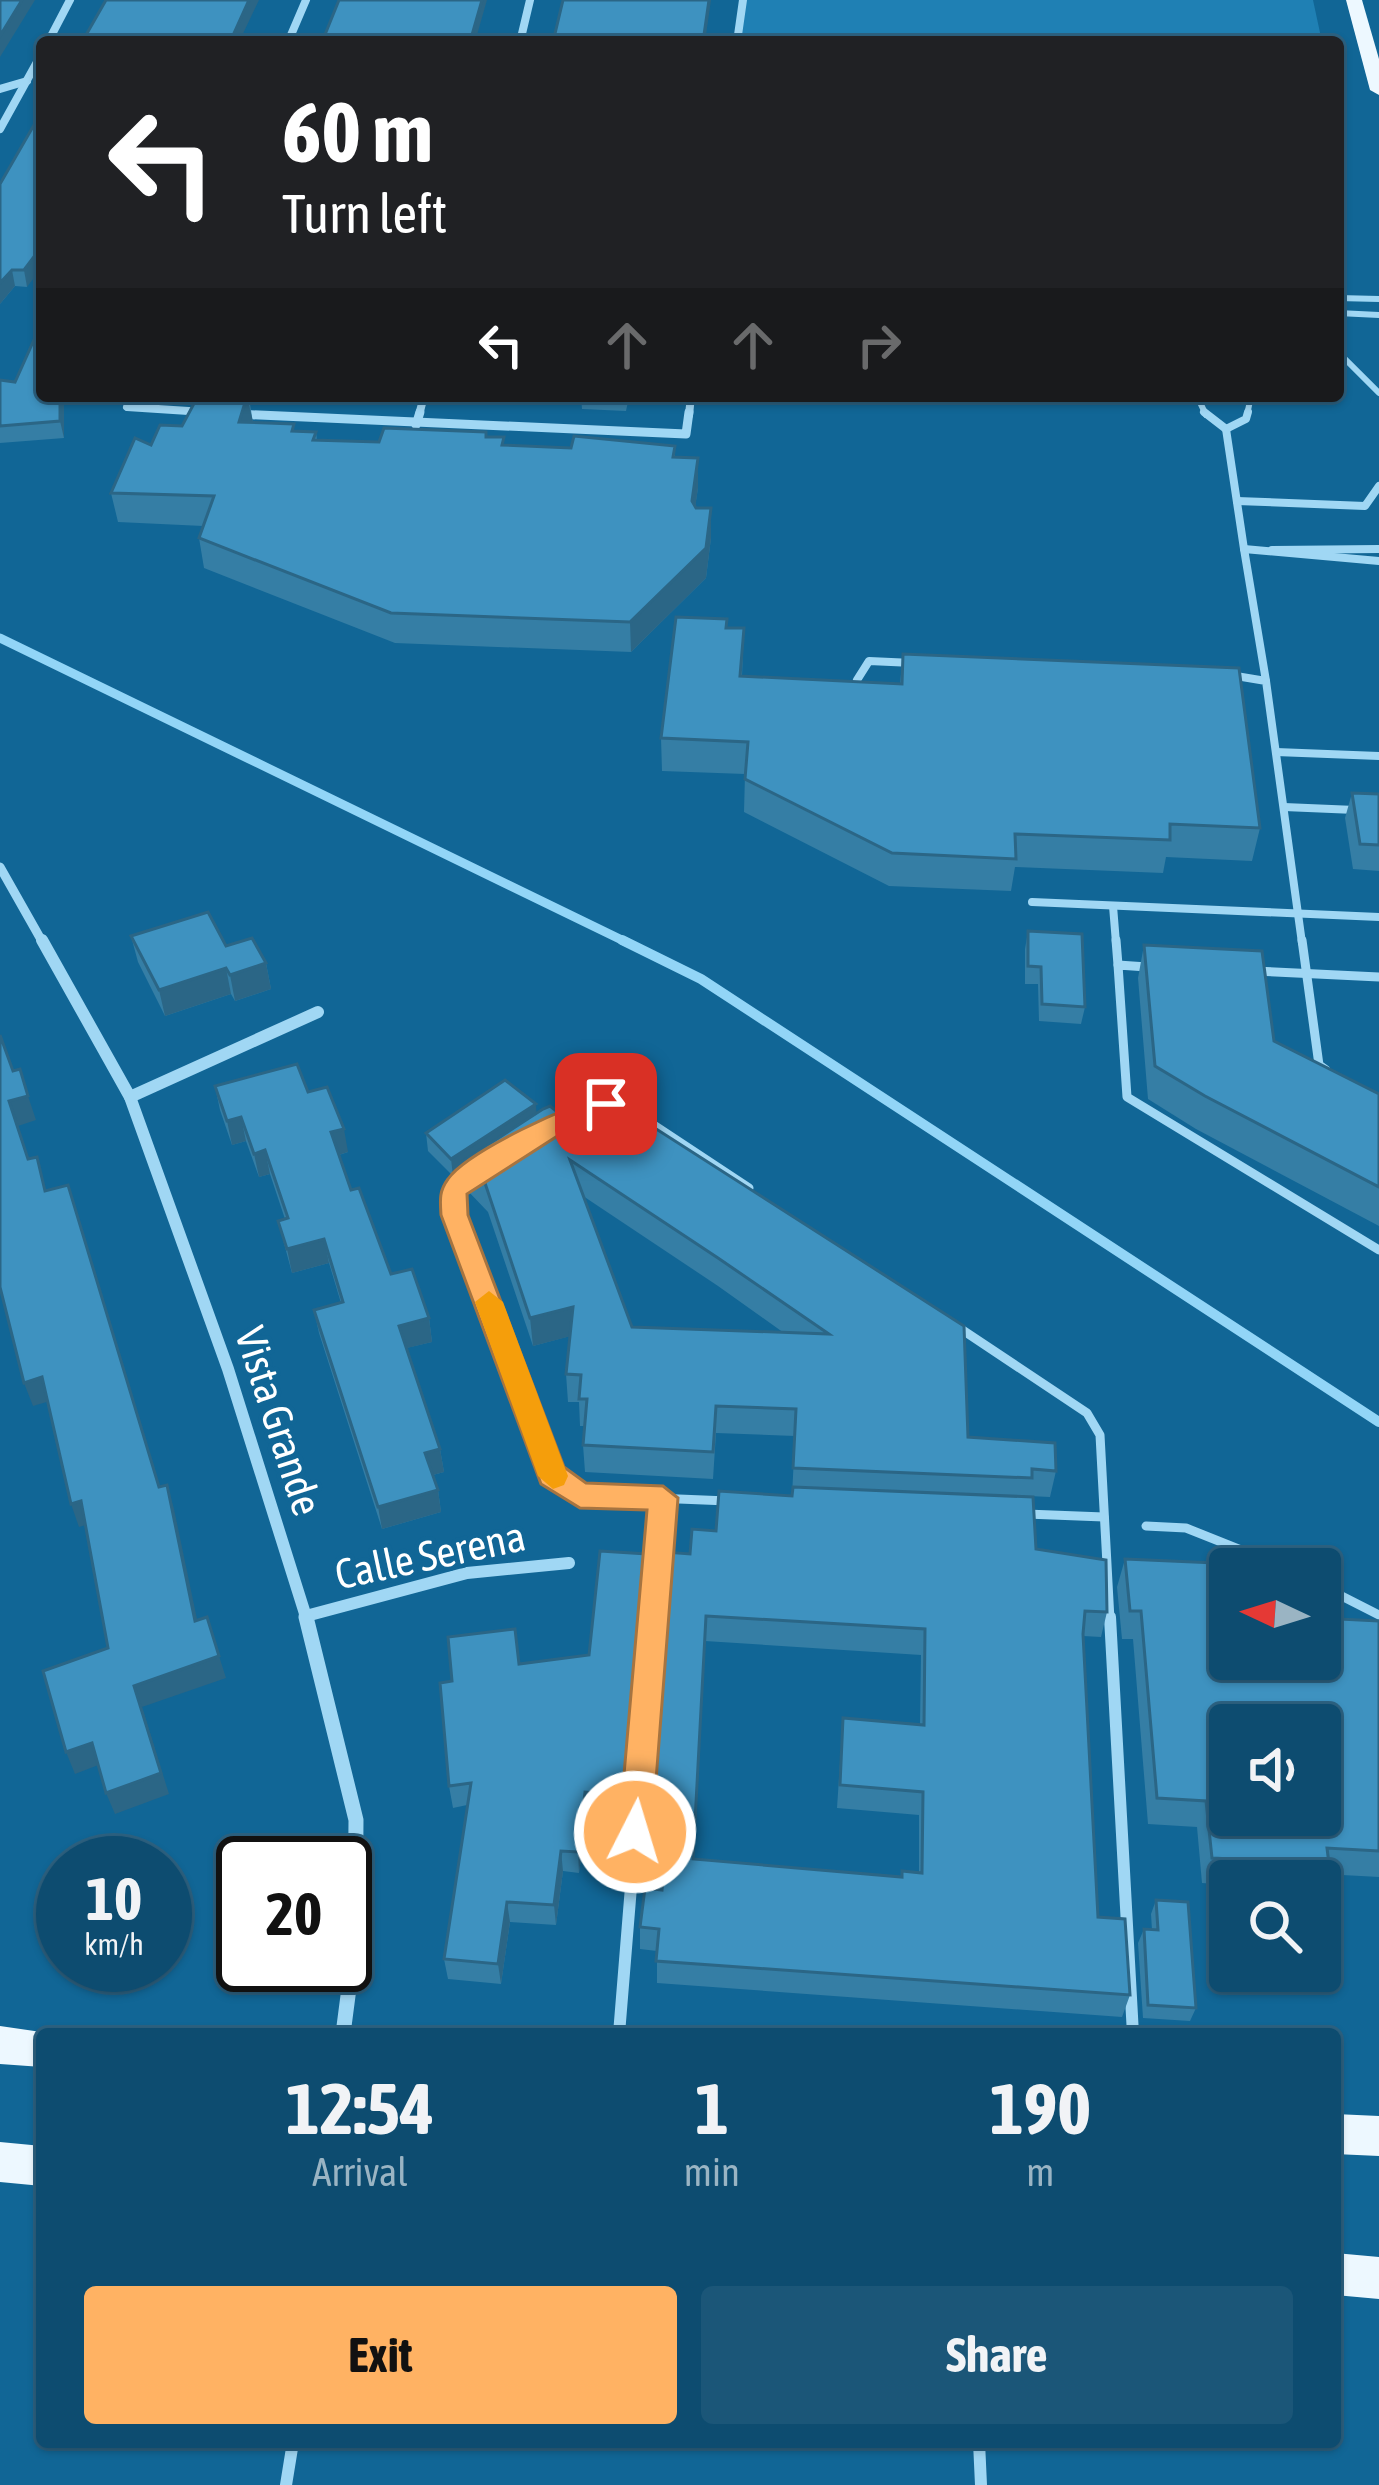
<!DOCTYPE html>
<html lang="en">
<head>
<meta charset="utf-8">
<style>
  :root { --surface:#0d4c70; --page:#1b5678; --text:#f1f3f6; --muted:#9ab4c3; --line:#2d6383; --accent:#ffb263 }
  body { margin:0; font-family:"Asap Condensed",sans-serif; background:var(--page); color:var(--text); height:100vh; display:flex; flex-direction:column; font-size:45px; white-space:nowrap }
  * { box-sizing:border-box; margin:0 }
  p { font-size:39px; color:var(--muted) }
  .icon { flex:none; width:66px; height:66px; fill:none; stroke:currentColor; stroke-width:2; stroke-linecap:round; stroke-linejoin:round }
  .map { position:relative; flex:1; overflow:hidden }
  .panel { position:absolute; left:36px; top:2028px; width:1305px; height:420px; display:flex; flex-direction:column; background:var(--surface); border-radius:12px; box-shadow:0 3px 9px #0004,0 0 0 3px var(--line) }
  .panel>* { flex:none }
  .guide { position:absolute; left:36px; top:36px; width:1308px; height:366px; border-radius:12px; box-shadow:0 3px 9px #0004,0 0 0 3px var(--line); background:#202124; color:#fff; overflow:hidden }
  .needle { width:78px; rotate:274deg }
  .tools { position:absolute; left:1209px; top:1548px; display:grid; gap:24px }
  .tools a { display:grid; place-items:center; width:132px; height:132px; border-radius:12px; background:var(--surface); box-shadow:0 3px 9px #0004,0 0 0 3px var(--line); font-size:60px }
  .speed { position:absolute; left:36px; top:1836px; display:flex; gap:24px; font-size:60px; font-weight:700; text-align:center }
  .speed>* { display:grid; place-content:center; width:156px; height:156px; border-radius:50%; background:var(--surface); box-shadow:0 3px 9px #0004,0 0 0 3px var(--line); line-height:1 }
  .speed small { font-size:30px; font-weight:400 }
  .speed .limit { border:6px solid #111; border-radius:18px; background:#fff; color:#111 }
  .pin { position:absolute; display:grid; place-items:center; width:102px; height:102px; color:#fff; margin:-51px; border-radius:24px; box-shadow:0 6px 18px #0006 }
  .me { position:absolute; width:132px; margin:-66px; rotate:5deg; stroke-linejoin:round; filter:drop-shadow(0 0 9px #0008) }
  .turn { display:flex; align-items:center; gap:42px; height:252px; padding:0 48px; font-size:54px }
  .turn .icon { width:156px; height:156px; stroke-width:2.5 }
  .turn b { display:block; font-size:84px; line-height:102px }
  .lanes { display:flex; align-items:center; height:114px; padding:0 48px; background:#0003; justify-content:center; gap:60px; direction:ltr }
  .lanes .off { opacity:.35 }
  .eta { display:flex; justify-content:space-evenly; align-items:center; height:204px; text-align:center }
  .eta b { font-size:72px; font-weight:700; line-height:84px }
  .button { display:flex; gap:24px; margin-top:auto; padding:24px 48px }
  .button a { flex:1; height:138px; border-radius:12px; background:var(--accent); color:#111; font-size:48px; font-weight:700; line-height:138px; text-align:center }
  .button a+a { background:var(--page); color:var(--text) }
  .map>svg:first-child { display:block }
</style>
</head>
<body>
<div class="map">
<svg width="1379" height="2485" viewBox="0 0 1379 2485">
  <rect width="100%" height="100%" fill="#116696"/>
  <path fill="#1f80b4" d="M743,0h570l9,42h-585z"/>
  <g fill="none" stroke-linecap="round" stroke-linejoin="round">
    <path stroke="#92d5f7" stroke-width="9" d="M0,638l628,305"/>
    <path stroke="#92d5f7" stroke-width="10" d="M622,940l79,39 678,443"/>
    <g stroke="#a0d7f4" stroke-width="6">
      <path d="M1338,298l41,1"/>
      <path d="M1338,313l41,2"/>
      <path d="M1338,352l41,41"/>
      <path d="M1197,396l9,19"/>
      <path d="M1247,415l4,-19"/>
    </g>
    <g stroke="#a0d7f4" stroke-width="8">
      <path d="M1204,412l22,17"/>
      <path d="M1226,429l18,120"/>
      <path d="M1226,429l20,-10 2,-7"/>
      <path d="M1237,501l128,5 14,-20"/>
      <path d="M1272,550l107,-1"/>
      <path d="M1230,675l36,6 36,262"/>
      <path d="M857,680l12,-19 44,2"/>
      <path d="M1266,681l-22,-132 135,12"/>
      <path d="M1276,752l103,4"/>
      <path d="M1284,807l95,4"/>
      <path d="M1032,902l347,15"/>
      <path d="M1113,906l3,37"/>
    </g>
    <g stroke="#a0d7f4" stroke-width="9">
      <path d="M1116,940l2,25"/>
      <path d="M1302,940l17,125 7,5"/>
      <path d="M1147,967l-29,-2 9,132 252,153"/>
      <path d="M1254,971l125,6"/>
      <path d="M598,1106l33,4 118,78"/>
      <path d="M473,1173l-20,20 2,22 97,260 28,20 148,6"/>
      <path d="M958,1327l129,86 13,22 10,185"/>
      <path d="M1026,1514l78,3"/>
      <path d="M1146,1526l40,2 103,41"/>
      <path d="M1320,1585l59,30"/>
      <path d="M653,1620l10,-121"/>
    </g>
    <g stroke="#a0d7f4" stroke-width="12">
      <path d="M1110,1617l23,417"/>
      <path d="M619,2034l34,-417"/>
      <path d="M979,2442l2,43"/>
      <path d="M286,2485l7,-43"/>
    </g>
    <g stroke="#a0d7f4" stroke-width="8">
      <path d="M48,42l22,-42"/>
      <path d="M288,42l18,-42"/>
      <path d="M520,42l10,-42"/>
      <path d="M737,42l6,-42"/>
      <path d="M0,89l27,-8"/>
      <path d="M0,129l42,-76"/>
      <path d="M132,396l-5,11 77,5"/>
      <path d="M236,414l15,1"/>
      <path d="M419,415l5,-19"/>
      <path d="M689,415l2,-19"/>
    </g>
    <g stroke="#a0d7f4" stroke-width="9">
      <path d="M199,412h5"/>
      <path d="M236,414l450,20 3,-22"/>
      <path d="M416,425l4,-13"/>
      <path d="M0,867l43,76"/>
    </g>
    <g stroke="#a0d7f4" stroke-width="12">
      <path d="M42,940l88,157 98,272 79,251"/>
      <path d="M130,1097l188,-85"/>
      <path d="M306,1616l161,-43 102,-10"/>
    </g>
    <path stroke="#a0d7f4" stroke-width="15" d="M306,1617l50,203 -1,122 -12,92"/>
    <g fill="#edf8ff" fill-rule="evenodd">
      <path d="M1346,0h16l17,59v36l-9,-5z"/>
      <path d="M0,2026l55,8h-13v33l-42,-3z"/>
      <path d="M1335,2114l44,2v40l-44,-2z"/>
      <path d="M0,2142l42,4v40l-42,-4z"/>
      <path d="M1335,2253l44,4v42l-44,-4z"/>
    </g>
  </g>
  <g fill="#357ea5" fill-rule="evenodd">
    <path d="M42,111l-15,176 -12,-1 -15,18z"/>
    <path d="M0,380l42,16h22v42l-64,5z"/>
    <path d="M193,396h143l-1,4 -74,-3 -3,8 -8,-1 3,19 42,8 21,1 1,8 62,2 108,-5 18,8 66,3 104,-2v11l23,1v30l-3,19 16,31 -5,40 -75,74 -236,-9 -191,-75 -5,-30 4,-12 -85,-4 -7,-29 40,-48 31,-19 14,-26z"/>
    <path d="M478,396h50l-1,7 -49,-1z"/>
    <path d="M581,396h71v2l-23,-1 -3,14 -44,-2z"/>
    <path d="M727,628h17l-2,48 158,8 3,-30 357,174 -8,33 -86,-4 -3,16 -148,-6 -4,24 -122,-5 -145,-74 1,-38 -83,-3 -1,-33z"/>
    <path d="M1352,793l27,1v77l-26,-2 -8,-51z"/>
    <path d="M1028,931l57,76 -4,17 -42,-3 -1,-37h-13v-35z"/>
    <path d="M131,936l95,10 40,17 5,26 -36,12 -4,-7 -66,22 -27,-54z"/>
    <path d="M1144,945l130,96 105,53v132l-183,-97 -48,-30 -10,-121z"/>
    <path d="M215,1086l93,6 40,60 -9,3 12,35 40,84 38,44 3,24 -26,6 34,101 4,23 -11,3 5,15 3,22 -59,17 -63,-196 -5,-23 27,-7 -12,-40 -37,10 -14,-52 7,-2 -15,-45 -11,3 -13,-36 -14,4 -12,-35z"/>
    <path d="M536,1104v10l432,323 88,34 -6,26 -21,-1 7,53 71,63 -6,25 -18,-1 15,281 32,78 -8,22 -465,-34v-32l-17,-2v-22l22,-37 4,-39 -11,-1v-32l-8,-1 -1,-23 44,-240 26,-23 76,-35 3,-60 -79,-3 -3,46 -128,-7 -2,-27 2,-19h-5l-1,-24h-11l-2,-28 4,-38 -37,10 -45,-134 -22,-23 -2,-20 -11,7 -25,-25 -2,-18zM583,1196l135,90 66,47 -152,-6zM705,1641l216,14 -1,70 -77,-7 -6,90 82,7v58l-18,4 -207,-18z"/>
    <path d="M647,1554l1,23 -22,239 -39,-2 -8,59 -16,-2 -7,54 -46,-3 -9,62 -53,-5 -4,-20 23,-154 -14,3 -4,-22 3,-105 67,-17 70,-9z"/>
    <path d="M1125,1559l105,100 149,-38v256l-55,-3 -4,8 -90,-1v4l-28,-2 -5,-56 -49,-3 -15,-185h-11l-5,-52z"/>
    <path d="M1156,1900l40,108 -6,13 -47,-3 -5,-75 6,-14 8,1 -1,-16z"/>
  </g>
  <g fill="#2b6686">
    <path d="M22,0h13l-35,57v-21z"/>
    <path d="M249,0h10l-20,42h-9z"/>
    <path d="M482,0h5l-12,42h-5z"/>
    <path d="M709,0h2l-6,42h-2z"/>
    <path d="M42,246v21l-15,20 -3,-17z"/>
    <path d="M12,270l3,16 -15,18v-21z"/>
    <path d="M60,396h4v42l-4,-17z"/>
    <path d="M247,396l6,26h-14z"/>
    <path d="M698,458v30l-6,43v-30z"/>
    <path d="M711,508v30l-5,40 -75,74 -1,-30z"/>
    <path d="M266,963l5,26 -36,12 -5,-26z"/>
    <path d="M226,968l5,26 -66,22 -6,-26z"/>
    <path d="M28,1096l8,24 -18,6 -9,-25z"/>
    <path d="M536,1104l1,18 -74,39 1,8 -11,7 -2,-17z"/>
    <path d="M241,1117l5,24 -14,4 -5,-24z"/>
    <path d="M344,1129l4,23 -13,4 -4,-24z"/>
    <path d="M265,1150l5,24 -11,3 -5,-23z"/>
    <path d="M324,1239l5,24 -37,10 -5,-24z"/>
    <path d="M573,1307l2,28 -42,11 -3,-28z"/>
    <path d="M429,1318l3,24 -29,7 -4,-23z"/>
    <path d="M42,1377l8,24 -17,5 -9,-23z"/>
    <path d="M440,1449l4,23 -15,4 -4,-23z"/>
    <path d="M167,1485l7,24 28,134 -7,-22z"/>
    <path d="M438,1490l3,22 -59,17 -4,-22z"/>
    <path d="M81,1501l8,23 -10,3 -8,-23z"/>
    <path d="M647,1554l1,23 -22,239 -1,-21z"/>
    <path d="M219,1656l7,22 -84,29 27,87 -54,20 -9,-21 28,-107z"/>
    <path d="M92,1743l9,21 -26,10 -9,-22z"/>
    <path d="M585,1792l2,22 -8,59 -1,-21z"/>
    <path d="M561,1851l2,20 -7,54 -2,-20z"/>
    <path d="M507,1902l3,20 -9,62 -3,-20z"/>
  </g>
  <g fill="#3e92c0" stroke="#2b6686" stroke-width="3" fill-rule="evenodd">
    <path d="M0,0h22l-22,36z"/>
    <path d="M106,0h143l-19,42h-148z"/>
    <path d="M339,0h143l-12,42h-148z"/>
    <path d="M563,0h146l-6,42h-150z"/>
    <path d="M42,111v135l-18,24h-12l-12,13v-99z"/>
    <path d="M42,322v74h18v25l-60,5v-46l15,2z"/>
    <path d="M198,396h49l-8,26 55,2 -2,7 24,1 -3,8 66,2 5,-14 102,4v5h18l-2,8 69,3 3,-12 101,10 -2,11 25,1 -6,43 4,7h15l-5,40 -76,74 -239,-9 -192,-75 15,-42 -103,-3 24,-55 16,7 9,-20 22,1z"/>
    <path d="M676,617l51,2 -1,9h18l-4,48 162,8 1,-30 336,14 21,160 -90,-4v16l-155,-6 1,25 -124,-6 -147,-74 3,-37 -87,-4z"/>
    <path d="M1352,793l27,1v51l-19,-1z"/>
    <path d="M208,912l18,34 26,-8 14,25 -36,12 -4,-7 -67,22 -28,-54z"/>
    <path d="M1028,931l54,3 3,73 -43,-3 -1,-37 -13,-1z"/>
    <path d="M1144,945l118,6 12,90 105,53v93l-174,-91 -50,-30z"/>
    <path d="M0,1035l13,36 7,-2 8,27 -19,5 19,58 9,-2 8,34 23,-6 91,302 8,-2 28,136 12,-4 12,39 -85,30 27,87 -55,20 -14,-50 -26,9 -23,-81 65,-23 -27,-147 -10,3 -29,-127 -18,6 -24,-96z"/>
    <path d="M297,1064l11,28 19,-5 17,42 -13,3 20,58 8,-2 32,86 21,-5 17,49 -30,8 41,123 -15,4 13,37 -60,17 -64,-197 29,-8 -19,-63 -37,10 -9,-28 10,-3 -23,-68 -11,4 -13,-37 -14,4 -12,-35z"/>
    <path d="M505,1080l31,24 -85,55 -25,-26z"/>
    <path d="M601,1097l26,26 9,-7 328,210 4,111 87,6 1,28 -24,-2v9l-239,-10 3,-59 -80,-3 -3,46 -130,-7 4,-46h-8l2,-24 -15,-1 7,-67 -43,11 -45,-135 -22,-22 80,-52 7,-3 15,12zM570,1160l148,98 111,76 -197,-7z"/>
    <path d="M793,1487l240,10 3,52 70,11 1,52 -22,-1 -2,23 15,283 27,2 5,76 -474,-34 3,-32 -19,-2 5,-39 17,2 6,-62 -14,-1 2,-33h-10l19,-242 25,2 2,-25 24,2 3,-40 73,5zM706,1616l219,13 -1,96 -81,-7 -3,67 83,7 -1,81 -20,-2v6l-209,-18z"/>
    <path d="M600,1551l47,3 -22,241 -40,-3 -7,60 -17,-1 -7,54 -47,-3 -9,62 -54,-5 27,-176 -22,3 -9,-103 12,-2 -4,-44 67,-8 4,35 70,-9z"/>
    <path d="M1125,1559l114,5 1,5h-10v90h90v-41l59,3v230l-52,-3 2,16 -117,-6 -6,-57 -49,-3 -16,-187h-11zM1230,1725h90v90h-90z"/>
    <path d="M1156,1900l32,2 8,106 -48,-3 -4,-76 14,1z"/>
  </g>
  <path fill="#ffb263" stroke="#a67440" stroke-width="3" d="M606,1095l9,3v13l-31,8 -117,75 1,21 96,252 22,16 77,3 15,12 -26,334 -5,11 -12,4 -11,-4 -5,-11 28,-322 -67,-2 -39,-24 -100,-269c-1,-15 -2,-24 7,-36 20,-28 124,-76 158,-84z"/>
  <path fill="#f59e0b" d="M489,1291l14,11 65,174 -4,9 -11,4 -15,-13 -63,-174z"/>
  <g text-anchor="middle" stroke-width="9" stroke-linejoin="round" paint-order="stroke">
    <g font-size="42" fill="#fff" stroke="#116696">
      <text transform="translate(279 1421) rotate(72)" y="15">Vista Grande</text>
      <text transform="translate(430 1555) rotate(-12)" y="15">Calle Serena</text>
    </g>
  </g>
</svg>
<div class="tools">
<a><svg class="needle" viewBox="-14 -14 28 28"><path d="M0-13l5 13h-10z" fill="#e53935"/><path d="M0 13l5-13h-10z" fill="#9ab4c3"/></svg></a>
<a><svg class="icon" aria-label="sound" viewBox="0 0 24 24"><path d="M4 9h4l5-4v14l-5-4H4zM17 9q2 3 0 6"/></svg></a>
<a><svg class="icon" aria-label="search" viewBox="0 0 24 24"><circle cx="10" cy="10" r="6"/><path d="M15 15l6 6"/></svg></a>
</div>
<div class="speed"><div>10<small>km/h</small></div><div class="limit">20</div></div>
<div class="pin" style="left:606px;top:1104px;background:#d93025"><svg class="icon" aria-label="arrive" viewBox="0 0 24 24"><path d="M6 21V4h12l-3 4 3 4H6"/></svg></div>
<svg class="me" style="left:635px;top:1832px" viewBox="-20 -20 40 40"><circle r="17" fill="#ffb263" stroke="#fff" stroke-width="3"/><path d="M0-11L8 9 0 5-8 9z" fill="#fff"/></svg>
<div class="guide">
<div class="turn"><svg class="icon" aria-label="left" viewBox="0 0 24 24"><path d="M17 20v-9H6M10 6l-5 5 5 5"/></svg><div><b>60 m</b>Turn left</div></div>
<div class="lanes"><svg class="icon" aria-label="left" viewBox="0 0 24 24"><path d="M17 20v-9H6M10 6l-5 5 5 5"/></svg><svg class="icon off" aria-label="ahead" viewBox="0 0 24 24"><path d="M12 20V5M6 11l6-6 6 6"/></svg><svg class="icon off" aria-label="ahead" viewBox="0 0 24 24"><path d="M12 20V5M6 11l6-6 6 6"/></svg><svg class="icon off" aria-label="right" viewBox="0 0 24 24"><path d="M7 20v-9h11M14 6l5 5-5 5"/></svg></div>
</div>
<section class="panel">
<div class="eta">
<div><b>12:54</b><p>Arrival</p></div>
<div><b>1</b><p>min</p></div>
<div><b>190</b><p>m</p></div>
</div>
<div class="button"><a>Exit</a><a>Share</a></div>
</section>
</div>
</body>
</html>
